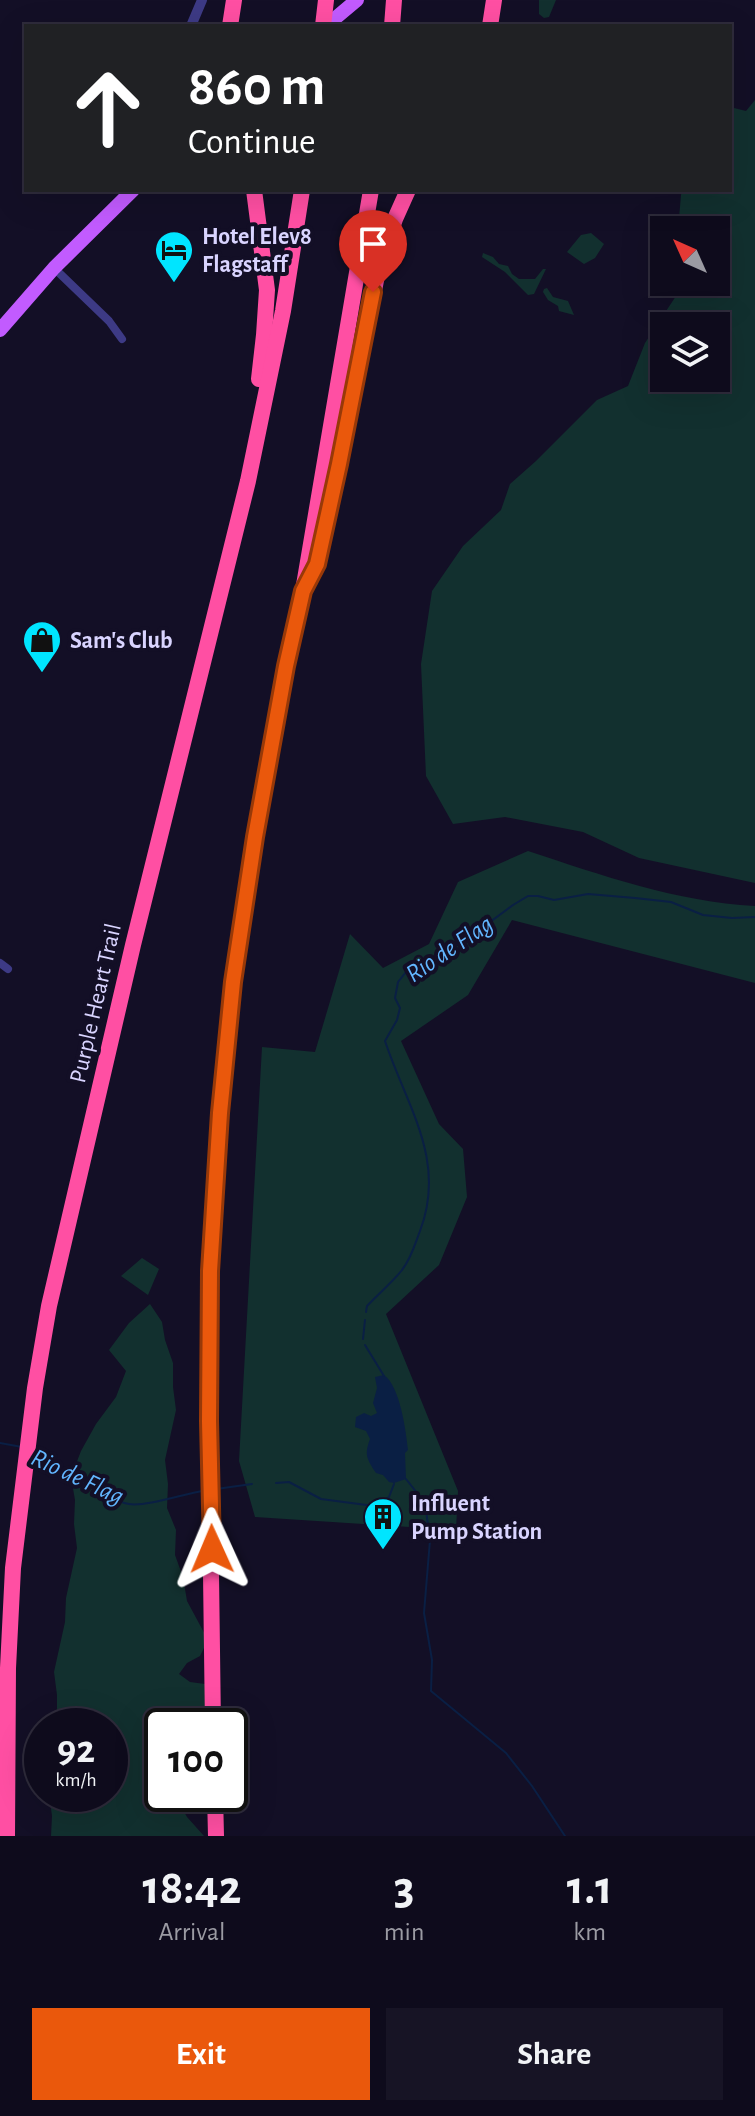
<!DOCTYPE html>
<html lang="en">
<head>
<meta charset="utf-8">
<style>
  :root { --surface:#0e0b1c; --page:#171425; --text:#f1f3f6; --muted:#9b9ba3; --line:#2e2b3b; --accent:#ea580c }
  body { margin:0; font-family:"Alegreya Sans",sans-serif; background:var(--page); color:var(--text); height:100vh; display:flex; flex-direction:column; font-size:30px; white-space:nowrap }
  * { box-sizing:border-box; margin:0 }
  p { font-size:26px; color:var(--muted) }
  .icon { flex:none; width:44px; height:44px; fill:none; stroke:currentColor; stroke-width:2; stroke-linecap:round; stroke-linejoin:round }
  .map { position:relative; height:1836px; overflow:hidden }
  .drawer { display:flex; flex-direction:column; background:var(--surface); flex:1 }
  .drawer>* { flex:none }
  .banner { position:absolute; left:24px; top:24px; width:708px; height:168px; border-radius:0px; box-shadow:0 8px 32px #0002,0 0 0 2px var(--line); background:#202124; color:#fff; overflow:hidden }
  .needle { width:52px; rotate:315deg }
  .fabs { position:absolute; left:650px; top:216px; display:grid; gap:16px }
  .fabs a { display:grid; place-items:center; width:80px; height:80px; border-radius:0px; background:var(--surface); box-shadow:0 8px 32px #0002,0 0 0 2px var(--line); font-size:40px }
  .speed { position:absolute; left:24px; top:1708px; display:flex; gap:16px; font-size:40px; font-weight:700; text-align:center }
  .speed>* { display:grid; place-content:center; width:104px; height:104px; border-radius:50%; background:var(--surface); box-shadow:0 8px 32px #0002,0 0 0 2px var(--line); line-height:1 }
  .speed small { font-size:20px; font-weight:400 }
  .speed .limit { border:4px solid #111; border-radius:12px; background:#fff; color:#111 }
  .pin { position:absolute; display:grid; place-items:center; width:68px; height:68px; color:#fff; margin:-82px -34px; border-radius:50% 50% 50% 0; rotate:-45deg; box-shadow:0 0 8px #0007 }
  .pin .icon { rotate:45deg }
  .me { position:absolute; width:88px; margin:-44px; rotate:359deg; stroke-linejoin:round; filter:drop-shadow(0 0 6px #0008) }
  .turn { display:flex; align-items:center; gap:28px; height:168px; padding:0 32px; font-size:36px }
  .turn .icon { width:104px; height:104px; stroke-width:2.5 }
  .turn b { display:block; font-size:56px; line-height:68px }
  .eta { display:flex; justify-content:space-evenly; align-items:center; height:136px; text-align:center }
  .eta b { font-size:48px; font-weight:700; line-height:56px }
  .button { display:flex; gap:16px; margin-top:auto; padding:16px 32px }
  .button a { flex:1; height:92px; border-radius:0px; background:var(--accent); color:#fff; font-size:32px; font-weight:700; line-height:92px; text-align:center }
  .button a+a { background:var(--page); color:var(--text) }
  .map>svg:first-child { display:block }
</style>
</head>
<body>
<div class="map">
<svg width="755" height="1836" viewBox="0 0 755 1836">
  <rect width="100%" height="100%" fill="#130f26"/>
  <g fill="#12302f" fill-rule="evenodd">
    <path d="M539,0h17l-7,17 -5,1 -5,-4z"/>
    <path d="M755,100v783l-116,-25 -56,-26 -78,-15 -52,7 -27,-48 -5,-112 11,-73 31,-45 38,-36 9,-26 26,-23 61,-61 31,-14 17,-43 31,-47v-14h40v-52h-38l3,-35 1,-5h48v-83l16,4zM664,326h52v52h-52z"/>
    <path d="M591,233l13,11 -9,14 -11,6 -17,-12 14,-17z"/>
    <path d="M483,253l10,4 6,7 9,2 4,8 7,5h16l8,-10h3l-12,25 -6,1 -23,-23 -23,-15z"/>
    <path d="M547,288l6,9 15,4 6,14 -15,-4 -1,-5 -10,-6 -5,-8 1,-3z"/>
    <path d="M528,851c73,24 149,51 227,55v77l-243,-63 -44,75 -67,46 38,83 24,25 4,48 -28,68 -53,49 72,177 -2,39 -201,-13 -16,-56 23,-414 53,5 35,-118 33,34 46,-24 29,-62z"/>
    <path d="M142,1258l17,11 -11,26 -27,-19z"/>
    <path d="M150,1304l12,18 3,18 8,23v24l3,23 -11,50 3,24 -1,24 9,22 -1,25 8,22 4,24 21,39 -8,16 -13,7 -8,11 11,8 15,2 5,33 -5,9h-43v68h12l13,23 17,19h-153l1,-20 -3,-22h61v-68h-53v-31l-3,-23 11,-50 1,-24 11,-50 -3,-24 1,-24 -4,-23 10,-26 15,-27 20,-27 10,-26 -17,-21 20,-27z"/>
  </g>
  <path fill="#0a1f44" d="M384,1375c16,11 22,56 24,75l-3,3 1,26 -12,4 -5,-1 -6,-7 -7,-2c-9,-14 -12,-18 -6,-34l-4,-8 -11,-4 1,-10 8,-4 7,3 6,-3 -4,-10 4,-15 -2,-11z"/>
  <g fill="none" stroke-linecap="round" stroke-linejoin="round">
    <g stroke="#0a1f44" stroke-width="2">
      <path d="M366,1312l1,-6c11,-12 25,-23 35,-36 9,-11 13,-26 18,-39 27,-71 -13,-124 -35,-190l12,-21 3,-12 -5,-10 3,-16 8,-10 61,-33 46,-34 15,-9h10l16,4 34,-6 47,4 36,4 32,13 29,3 23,-1"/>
      <path d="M363,1339l2,-19"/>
      <path d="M365,1345l19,31"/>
      <path d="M0,1443l22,4"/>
      <path d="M36,1453c27,12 66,46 93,51 16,3 55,-10 73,-13"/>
      <path d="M406,1479l19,24 5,37 -6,73 8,47 -1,31 75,62 26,33 33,50"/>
      <path d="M276,1483l13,-1 32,17 53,7 15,-9 5,-13"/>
      <path d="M216,1489l36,-5"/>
    </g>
    <g stroke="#3d3a85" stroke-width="8">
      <path d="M54,268l55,53 13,18"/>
      <path d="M0,963l8,6"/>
    </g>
    <path stroke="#3d3a85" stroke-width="10" d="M191,26l11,-26"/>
    <g stroke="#c25bff" stroke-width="14">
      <path d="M326,26l31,-26"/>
      <path d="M0,330l54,-62 79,-78"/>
    </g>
    <g stroke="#ff4fa3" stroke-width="16">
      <path d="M230,26l4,-26"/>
      <path d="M323,26l3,-26"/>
      <path d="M392,26l2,-26"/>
      <path d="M490,26l4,-26"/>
      <path d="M254,190l13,100 -3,45 -5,44"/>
      <path d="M324,533l54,-262 17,-52 13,-29"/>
      <path d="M213,1726l-4,-305 1,-150 5,-93 12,-146 6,-50 22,-145 31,-171 17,-75 68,-401"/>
      <path d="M215,1794l1,42"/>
      <path d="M7,1836l1,-168 5,-100 22,-180 14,-82 84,-361 115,-464 35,-170 19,-121"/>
    </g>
  </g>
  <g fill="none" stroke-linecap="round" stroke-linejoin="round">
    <g stroke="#983908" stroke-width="20">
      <path id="route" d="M212,1549l-3,-128 1,-150 10,-158 13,-131 22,-145 31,-171 17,-75 14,-27 22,-100 34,-172"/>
    </g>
    <use href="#route" stroke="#ea580c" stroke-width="14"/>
  </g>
  <defs>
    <g id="hotel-pin" transform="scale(2)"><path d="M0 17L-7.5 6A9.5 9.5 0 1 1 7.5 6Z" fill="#00e5ff" stroke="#130f26"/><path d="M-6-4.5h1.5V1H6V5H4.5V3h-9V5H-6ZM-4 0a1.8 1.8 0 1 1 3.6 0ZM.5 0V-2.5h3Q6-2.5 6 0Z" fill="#111"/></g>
    <g id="shop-pin" transform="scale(2)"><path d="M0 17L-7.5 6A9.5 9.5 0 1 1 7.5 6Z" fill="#00e5ff" stroke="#130f26"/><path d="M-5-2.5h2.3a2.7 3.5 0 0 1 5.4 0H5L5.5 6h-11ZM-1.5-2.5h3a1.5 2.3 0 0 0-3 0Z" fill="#111"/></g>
    <g id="building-pin" transform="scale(2)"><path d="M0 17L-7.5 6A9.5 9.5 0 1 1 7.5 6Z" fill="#00e5ff" stroke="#130f26"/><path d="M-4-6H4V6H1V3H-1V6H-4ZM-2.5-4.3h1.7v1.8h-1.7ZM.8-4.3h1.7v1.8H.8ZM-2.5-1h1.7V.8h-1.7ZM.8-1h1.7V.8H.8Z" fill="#111"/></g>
  </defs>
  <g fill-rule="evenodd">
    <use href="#hotel-pin" x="174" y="250"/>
    <use href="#shop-pin" x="42" y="640"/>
    <use href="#building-pin" x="383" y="1517"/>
  </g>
  <g text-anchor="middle" stroke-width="8" stroke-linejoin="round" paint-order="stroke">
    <g font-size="24" font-weight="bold" fill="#d9d4ff" stroke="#130f26" text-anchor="start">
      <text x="202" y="244">Hotel Elev8<tspan x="202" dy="28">Flagstaff</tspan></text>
      <text x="70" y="648">Sam's Club</text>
      <text x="411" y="1511">Influent<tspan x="411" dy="28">Pump Station</tspan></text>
    </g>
    <g font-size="24" fill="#d9d4ff" stroke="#130f26">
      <text transform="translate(95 1003) rotate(-77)" y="8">Purple Heart Trail</text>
    </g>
    <g font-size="26" font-style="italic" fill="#62b6ff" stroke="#130f26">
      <text transform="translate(449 948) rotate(-34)" y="9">Rio de Flag</text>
      <text transform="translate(78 1476) rotate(25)" y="9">Rio de Flag</text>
    </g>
  </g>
</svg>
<div class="fabs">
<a><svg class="needle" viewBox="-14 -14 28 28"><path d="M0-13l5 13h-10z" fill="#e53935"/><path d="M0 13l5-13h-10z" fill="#9b9ba3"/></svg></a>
<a><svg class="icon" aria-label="layers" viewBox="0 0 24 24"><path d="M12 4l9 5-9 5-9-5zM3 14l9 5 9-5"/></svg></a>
</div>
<div class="speed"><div>92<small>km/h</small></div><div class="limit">100</div></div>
<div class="pin" style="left:373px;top:292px;background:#d93025"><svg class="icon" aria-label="arrive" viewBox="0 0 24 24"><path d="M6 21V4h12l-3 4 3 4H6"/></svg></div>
<svg class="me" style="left:212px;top:1549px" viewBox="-20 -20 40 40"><path d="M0-17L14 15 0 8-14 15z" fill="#ea580c" stroke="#fff" stroke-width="4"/></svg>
<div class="banner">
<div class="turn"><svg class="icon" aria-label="ahead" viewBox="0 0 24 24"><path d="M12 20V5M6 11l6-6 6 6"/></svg><div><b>860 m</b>Continue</div></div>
</div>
</div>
<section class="drawer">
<div class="eta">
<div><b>18:42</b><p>Arrival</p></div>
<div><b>3</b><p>min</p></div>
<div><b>1.1</b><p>km</p></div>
</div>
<div class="button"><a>Exit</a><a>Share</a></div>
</section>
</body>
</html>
